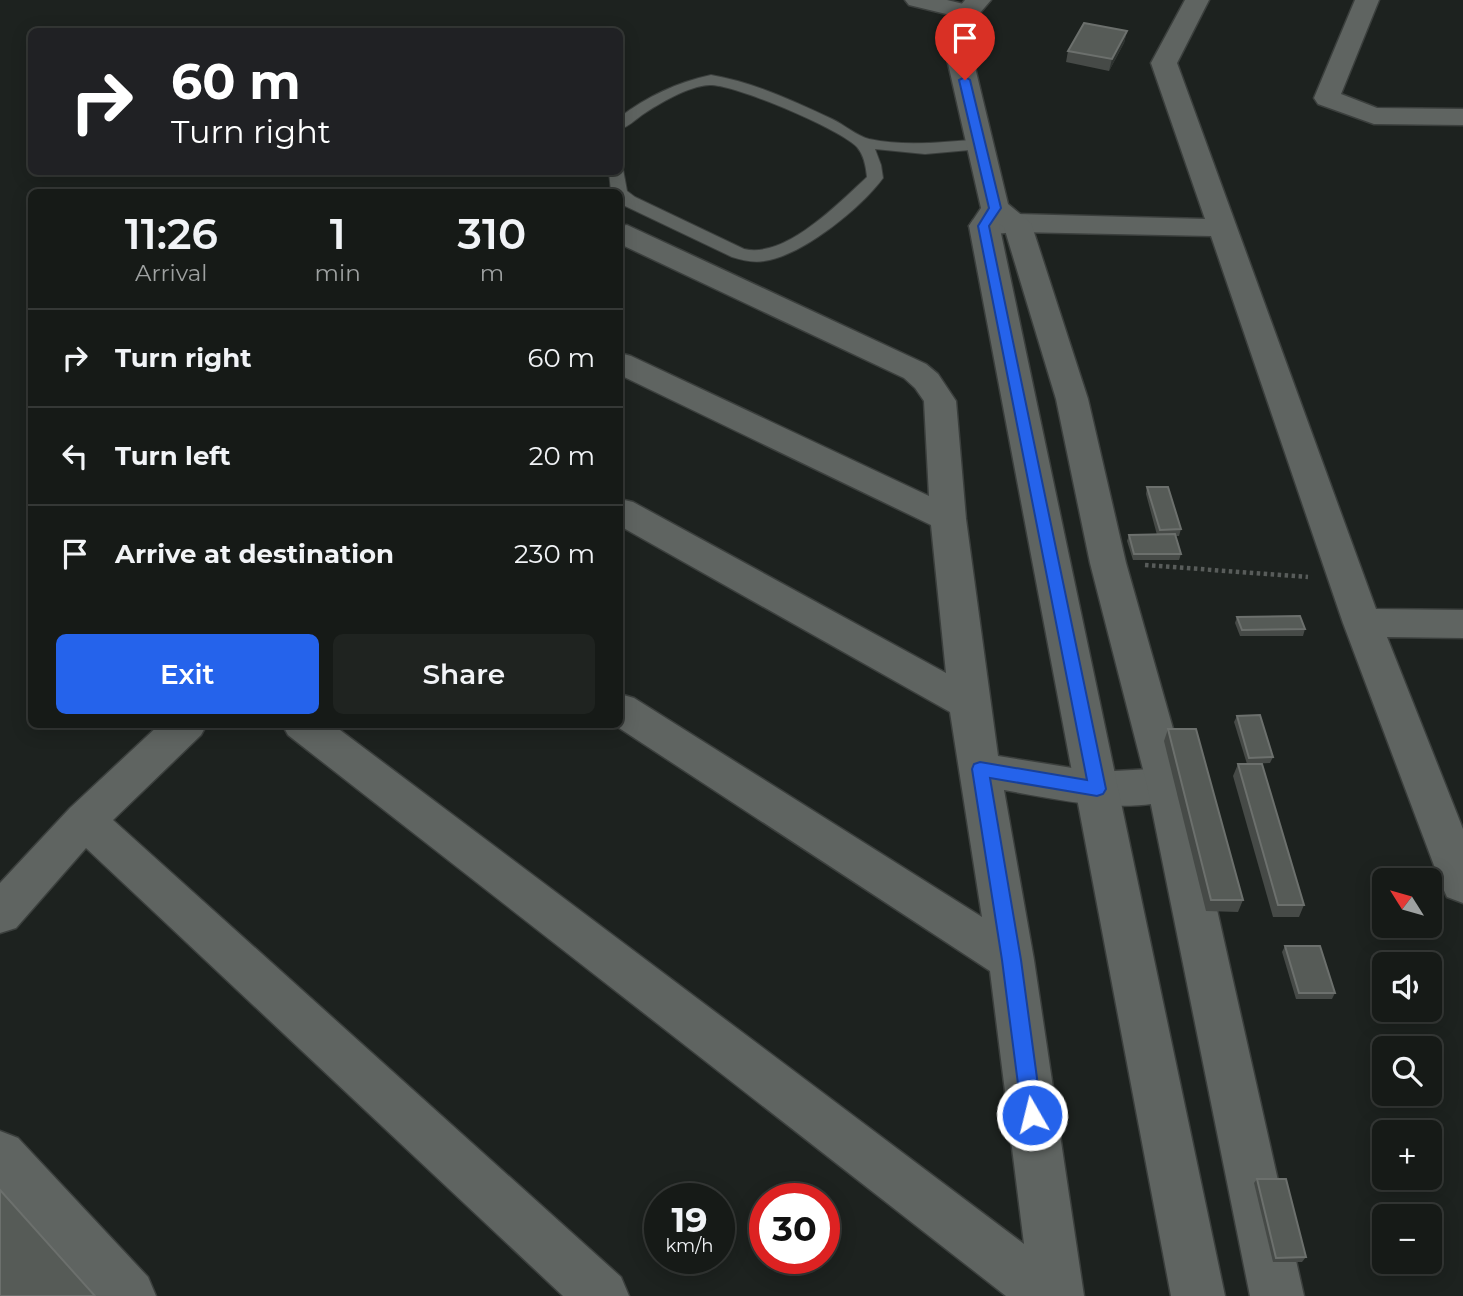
<!DOCTYPE html>
<html lang="en">
<head>
<meta charset="utf-8">
<style>
  :root { --surface:#161a17; --page:#1f2320; --text:#f1f3f6; --muted:#9ea1a1; --line:#353836; --accent:#2563eb }
  body { margin:0; font-family:Montserrat,sans-serif; background:var(--page); color:var(--text); height:100vh; display:flex; flex-direction:column; font-size:26px; white-space:nowrap }
  * { box-sizing:border-box; margin:0 }
  p { font-size:23px; color:var(--muted) }
  .icon { flex:none; width:38px; height:38px; fill:none; stroke:currentColor; stroke-width:2; stroke-linecap:round; stroke-linejoin:round }
  .map { position:relative; flex:1; overflow:hidden }
  .side { position:absolute; left:28px; top:189px; width:595px; height:539px; display:flex; flex-direction:column; background:var(--surface); border-radius:10px; box-shadow:0 4px 18px #0003,0 0 0 2px var(--line) }
  .side>* { flex:none }
  .top-card { position:absolute; left:28px; top:28px; width:595px; height:147px; border-radius:10px; box-shadow:0 4px 18px #0003,0 0 0 2px var(--line); background:#202124; color:#fff; overflow:hidden }
  .needle { width:46px; rotate:307deg }
  .fabs { position:absolute; left:1372px; top:868px; display:grid; gap:14px }
  .fabs a { display:grid; place-items:center; width:70px; height:70px; border-radius:10px; background:var(--surface); box-shadow:0 4px 18px #0003,0 0 0 2px var(--line); font-size:35px }
  .speed { position:absolute; left:644px; top:1183px; display:flex; gap:14px; font-size:35px; font-weight:700; text-align:center }
  .speed>* { display:grid; place-content:center; width:91px; height:91px; border-radius:50%; background:var(--surface); box-shadow:0 4px 18px #0003,0 0 0 2px var(--line); line-height:1 }
  .speed small { font-size:18px; font-weight:400 }
  .speed .limit { border:10px solid #d22; background:#fff; color:#111 }
  .pin { position:absolute; display:grid; place-items:center; width:60px; height:60px; color:#fff; margin:-72px -30px; border-radius:50% 50% 50% 0; rotate:-45deg; box-shadow:0 0 7px #0007 }
  .pin .icon { rotate:45deg }
  .me { position:absolute; width:77px; margin:-38px; rotate:352deg; stroke-linejoin:round; filter:drop-shadow(0 0 5px #0008) }
  .turn { display:flex; align-items:center; gap:24px; height:147px; padding:0 28px; font-size:32px }
  .turn .icon { width:91px; height:91px; stroke-width:2.5 }
  .turn b { display:block; font-size:49px; line-height:60px }
  .eta { display:flex; justify-content:space-evenly; align-items:center; height:119px; text-align:center }
  .eta b { font-size:42px; font-weight:600; line-height:49px }
  .action { display:flex; gap:14px; margin-top:auto; padding:14px 28px }
  .action a { flex:1; height:80px; border-radius:10px; background:var(--accent); color:#fff; font-size:28px; font-weight:600; line-height:80px; text-align:center }
  .action a+a { background:var(--page); color:var(--text) }
  ul { padding:0; list-style:none }
  li { display:flex; align-items:center; gap:21px; height:98px; padding:0 28px; border-top:2px solid var(--line) }
  li div { flex:1 }
  li b { display:block; font-size:26px }
  li em { font-style:normal }
  .map>svg:first-child { display:block }
</style>
</head>
<body>
<div class="map">
<svg width="1463" height="1296" viewBox="0 0 1463 1296">
  <rect width="100%" height="100%" fill="#1d221f"/>
  <g fill="none" stroke-linecap="round" stroke-linejoin="round">
    <g stroke="#3b3f3d" stroke-width="2">
      <path id="lane" d="M711,75c42,7 83,26 121,44 11,5 25,17 37,20 37,8 75,3 112,0l8,5 -8,5 -56,5 -50,-5 6,16 2,13c-22,30 -81,78 -119,83 -11,2 -22,-1 -32,-4l-109,-52 -3,-4v-9h-9l-2,-20 14,-3 4,22 8,6 109,52c41,10 95,-46 123,-72 -1,-10 -3,-22 -10,-30 -17,-18 -123,-63 -147,-62 -22,1 -50,18 -68,30 -7,5 -14,12 -22,14v-12c26,-20 58,-35 91,-42z"/>
    </g>
    <g stroke="#3b3f3d" stroke-width="3">
      <g id="street">
        <path d="M905,0h42l29,7 3,5 -3,5 -9,2 -58,-14z"/>
        <path d="M1185,0h24l-32,63 199,546 87,1v28l-76,-1 76,192v74l-16,-6 -6,-13 -98,-261 -132,-387 -194,-4 -34,3 -10,-3 -4,-6 4,-6 44,-6 188,5 -54,-156z"/>
        <path d="M1355,0h24l-38,94 36,14 86,1v16l-89,-1 -56,-20 -4,-6z"/>
        <path d="M627,225l299,139 12,10 18,27 10,118 32,237 99,16 71,-4 15,5 6,12 -6,12c-58,19 -121,3 -179,-7l30,170 50,336h-78l-718,-561 -6,-11h50l692,520 -34,-273 -377,-247h7v-30l14,4 348,219 -32,-205 -330,-186v-27l13,3 313,171 -15,-148 -311,-150v-22l11,3 298,140 -5,-95 -9,-13 -11,-10 -284,-134v-18z"/>
        <path d="M160,724h47l-6,11 -88,85 508,457 8,19h-66l-477,-448 -70,80 -16,5v-50l70,-75z"/>
        <path d="M0,1131l18,7 130,139 8,19h-63l-93,-104z"/>
      </g>
    </g>
    <g stroke="#3b3f3d" stroke-width="3">
      <path id="secondary" d="M965,0h26l-12,14 -6,45 35,145 23,19 57,176 38,164 63,222 115,511h-54l-103,-511 -57,-222 -34,-164 -52,-172 -5,-3 226,1072h-54l-202,-1070 12,-18 -34,-149 8,-47z"/>
    </g>
    <path stroke="#585c5a" stroke-width="4.5" stroke-dasharray="3.5 3.5" stroke-linecap="butt" d="M1145,565l163,12"/>
    <use href="#lane" fill="#5f6461" fill-rule="evenodd"/>
    <use href="#street" fill="#5f6461" fill-rule="evenodd"/>
    <use href="#secondary" fill="#5f6461" fill-rule="evenodd"/>
  </g>
  <g fill="#464a47">
    <path d="M1127,31l-3,12 -15,28 -43,-9 2,-11z"/>
    <path d="M1147,487l34,42 -2,7h-3l5,18 -2,6h-46l-6,-19 2,-6h28l-11,-41z"/>
    <path d="M1237,617l68,12 -2,7h-63l-5,-13z"/>
    <path d="M1237,716l36,41 -3,6 -23,1 -13,-42z"/>
    <path d="M1168,729l75,171 -5,12 -32,-1 -42,-170z"/>
    <path d="M1238,764l66,141 -5,12h-26l-40,-141z"/>
    <path d="M1285,946l50,47 -3,6h-36l-14,-47z"/>
    <path d="M1257,1179l49,78 -4,5h-29l-19,-79z"/>
  </g>
  <path fill="#2e3330" d="M1127,31l-3,12 -15,28 3,-12z"/>
  <g fill="#565b57" stroke="#6c706d" stroke-width="2">
    <path d="M1084,23l43,8 -15,28 -44,-8z"/>
    <path d="M1147,487h21l13,42 -21,1z"/>
    <path d="M1175,534l6,20h-47l-5,-19z"/>
    <path d="M1300,616l5,13 -63,1 -5,-13z"/>
    <path d="M1260,715l13,42 -24,1 -12,-42z"/>
    <path d="M1168,729h28l47,171h-32z"/>
    <path d="M1238,764h24l42,141h-26z"/>
    <path d="M1285,946h35l15,47h-36z"/>
    <path d="M1257,1179h29l20,78 -30,1z"/>
    <path d="M0,1190l95,106h-95z"/>
  </g>
  <path fill="#2563eb" stroke="#184099" stroke-width="2" d="M965,77l5,3 31,128 -12,18 117,563 -3,5 -6,2 -107,-18 31,182 21,155 -2,7 -8,3 -7,-3 -3,-7 -20,-155 -30,-191 2,-5 6,-2 107,18 -109,-554 11,-18 -30,-128z"/>
</svg>
<div class="fabs">
<a><svg class="needle" viewBox="-14 -14 28 28"><path d="M0-13l5 13h-10z" fill="#e53935"/><path d="M0 13l5-13h-10z" fill="#9ea1a1"/></svg></a>
<a><svg class="icon" aria-label="sound" viewBox="0 0 24 24"><path d="M4 9h4l5-4v14l-5-4H4zM17 9q2 3 0 6"/></svg></a>
<a><svg class="icon" aria-label="search" viewBox="0 0 24 24"><circle cx="10" cy="10" r="6"/><path d="M15 15l6 6"/></svg></a>
<a>+</a>
<a>−</a>
</div>
<div class="speed"><div>19<small>km/h</small></div><div class="limit">30</div></div>
<div class="pin" style="left:965px;top:80px;background:#d93025"><svg class="icon" aria-label="arrive" viewBox="0 0 24 24"><path d="M6 21V4h12l-3 4 3 4H6"/></svg></div>
<svg class="me" style="left:1032px;top:1115px" viewBox="-20 -20 40 40"><circle r="17" fill="#2563eb" stroke="#fff" stroke-width="3"/><path d="M0-11L8 9 0 5-8 9z" fill="#fff"/></svg>
<div class="top-card">
<div class="turn"><svg class="icon" aria-label="right" viewBox="0 0 24 24"><path d="M7 20v-9h11M14 6l5 5-5 5"/></svg><div><b>60 m</b>Turn right</div></div>
</div>
<section class="side">
<div class="eta">
<div><b>11:26</b><p>Arrival</p></div>
<div><b>1</b><p>min</p></div>
<div><b>310</b><p>m</p></div>
</div>
<ul>
<li><svg class="icon" aria-label="right" viewBox="0 0 24 24"><path d="M7 20v-9h11M14 6l5 5-5 5"/></svg><div><b>Turn right</b></div><em>60 m</em></li>
<li><svg class="icon" aria-label="left" viewBox="0 0 24 24"><path d="M17 20v-9H6M10 6l-5 5 5 5"/></svg><div><b>Turn left</b></div><em>20 m</em></li>
<li><svg class="icon" aria-label="arrive" viewBox="0 0 24 24"><path d="M6 21V4h12l-3 4 3 4H6"/></svg><div><b>Arrive at destination</b></div><em>230 m</em></li>
</ul>
<div class="action"><a>Exit</a><a>Share</a></div>
</section>
</div>
</body>
</html>
